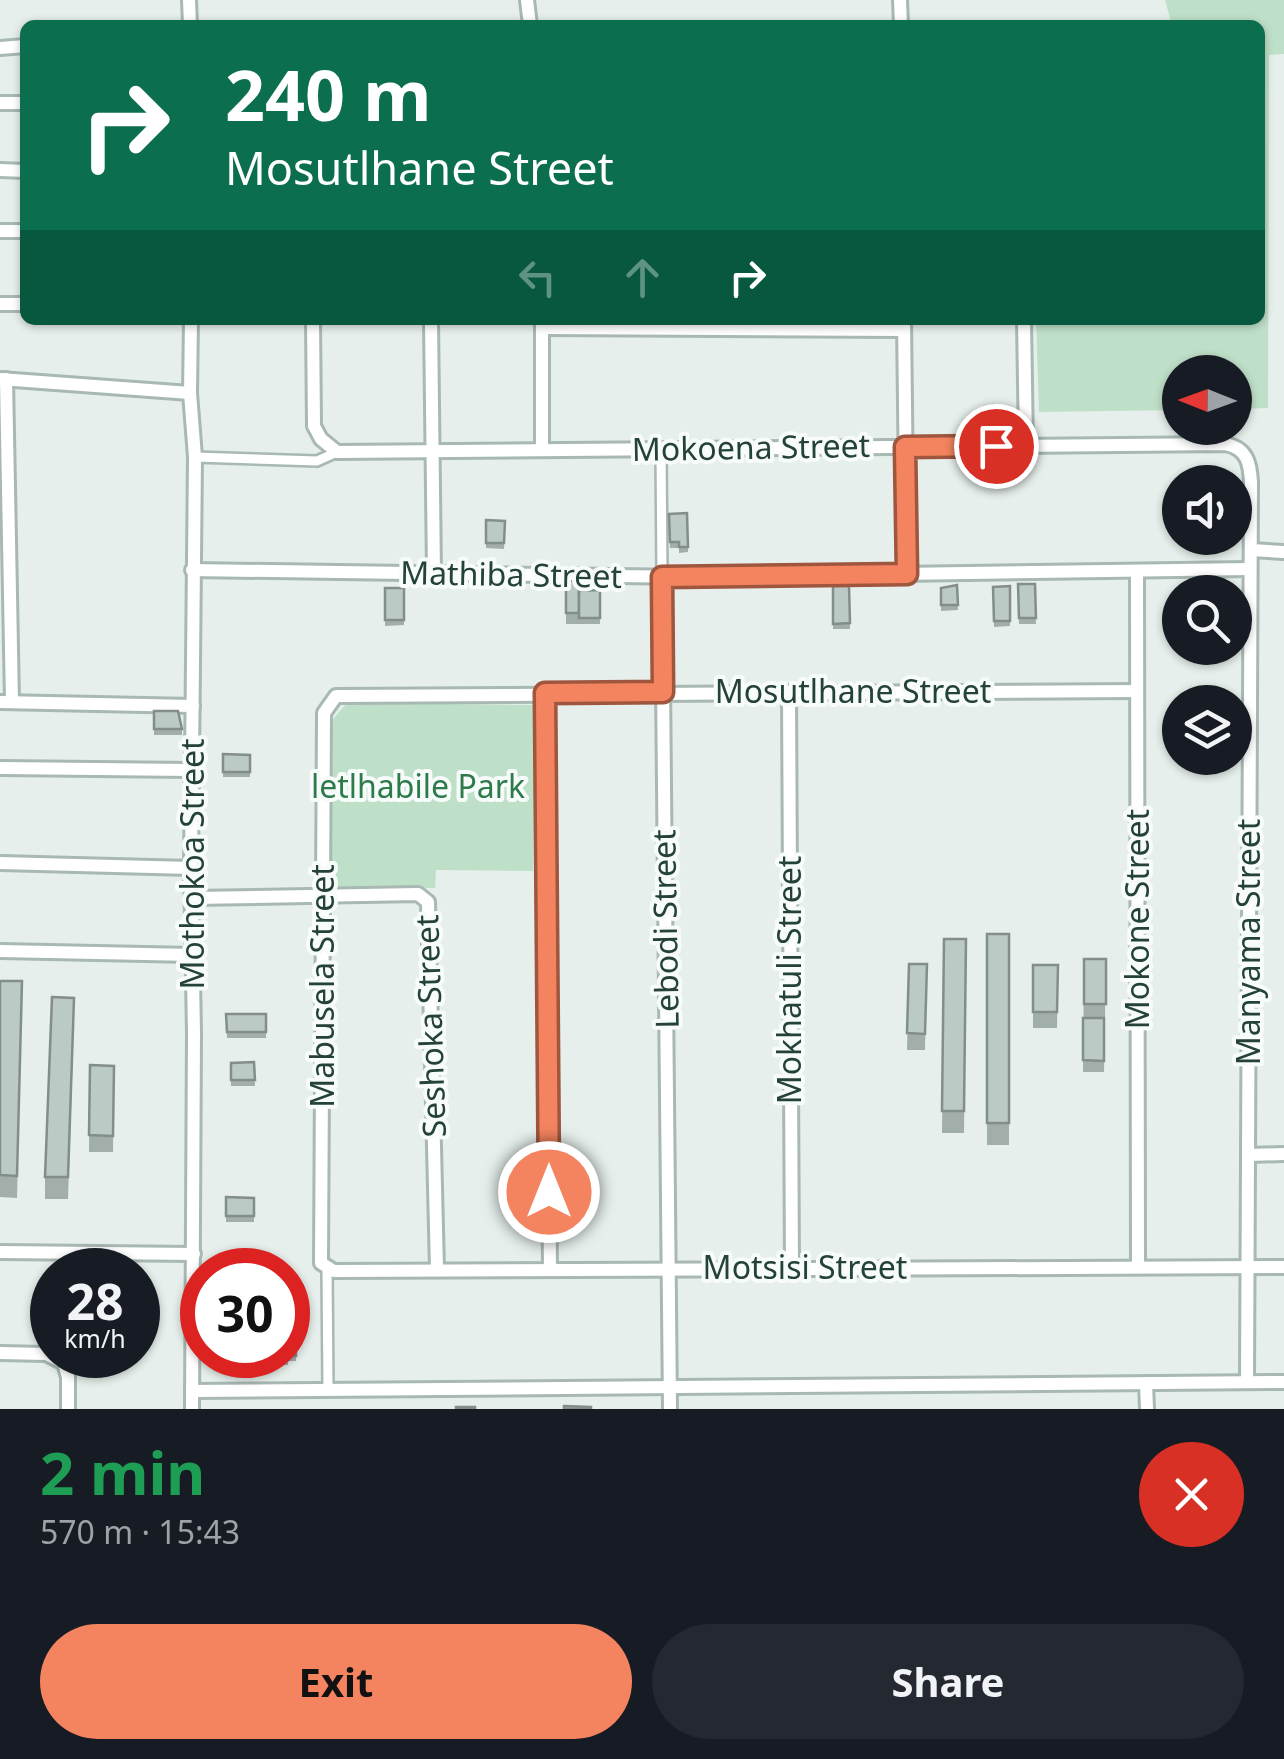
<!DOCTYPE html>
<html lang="en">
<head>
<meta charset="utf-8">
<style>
  :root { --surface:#171b24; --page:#242831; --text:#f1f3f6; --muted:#9ea1a6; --accent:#f4845f }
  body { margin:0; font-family:"Noto Sans",sans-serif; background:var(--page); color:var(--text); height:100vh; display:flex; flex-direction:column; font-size:38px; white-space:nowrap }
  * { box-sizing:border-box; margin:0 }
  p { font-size:32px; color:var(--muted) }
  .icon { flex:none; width:55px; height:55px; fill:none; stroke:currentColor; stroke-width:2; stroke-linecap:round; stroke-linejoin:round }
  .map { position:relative; height:1409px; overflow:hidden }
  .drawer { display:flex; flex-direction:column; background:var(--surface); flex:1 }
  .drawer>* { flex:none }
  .hud { position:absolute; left:20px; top:20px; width:1245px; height:305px; border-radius:15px; box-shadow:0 2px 8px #0004; background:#0b6e4f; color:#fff; overflow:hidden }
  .needle { width:65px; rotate:271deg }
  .tools { position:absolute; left:1162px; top:355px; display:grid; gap:20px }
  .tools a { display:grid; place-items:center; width:90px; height:90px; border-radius:50%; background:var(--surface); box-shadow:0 2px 8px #0004; font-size:50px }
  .speed { position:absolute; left:30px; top:1248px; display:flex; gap:20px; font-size:50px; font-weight:700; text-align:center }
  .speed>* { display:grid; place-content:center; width:130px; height:130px; border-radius:50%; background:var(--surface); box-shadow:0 2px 8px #0004; line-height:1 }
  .speed small { font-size:25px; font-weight:400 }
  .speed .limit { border:15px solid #d22; background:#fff; color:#111 }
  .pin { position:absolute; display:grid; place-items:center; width:85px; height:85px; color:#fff; margin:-42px; border:5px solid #fff; border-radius:50%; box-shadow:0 2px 10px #0007 }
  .me { position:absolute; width:110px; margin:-55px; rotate:0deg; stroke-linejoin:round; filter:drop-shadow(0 0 8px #0008) }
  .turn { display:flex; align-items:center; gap:35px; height:210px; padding:0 40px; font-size:45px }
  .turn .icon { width:130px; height:130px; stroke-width:2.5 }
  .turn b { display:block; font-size:70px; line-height:85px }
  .lanes { display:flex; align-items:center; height:95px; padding:0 40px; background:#0003; justify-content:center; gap:50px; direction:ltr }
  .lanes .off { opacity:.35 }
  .round { display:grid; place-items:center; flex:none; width:105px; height:105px; border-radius:52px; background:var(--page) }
  .overview { display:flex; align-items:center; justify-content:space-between; height:170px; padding:0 40px }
  h1 { font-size:60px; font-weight:700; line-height:75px; color:#1e9e55 }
  .action { display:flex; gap:20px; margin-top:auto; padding:20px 40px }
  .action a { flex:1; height:115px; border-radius:60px; background:var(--accent); color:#111; font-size:40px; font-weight:700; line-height:115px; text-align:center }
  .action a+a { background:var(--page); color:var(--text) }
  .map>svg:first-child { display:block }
</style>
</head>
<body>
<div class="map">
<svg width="1284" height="1409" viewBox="0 0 1284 1409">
  <rect width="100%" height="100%" fill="#e6efeb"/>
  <g fill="#bfe0c8">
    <path d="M1165,0h119v54l-15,1 -1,353 -33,1v-37h-55v38l-141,2 -3,-92h224v-295h-88z"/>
    <path d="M347,703l188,2 -2,166 -97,-1 -1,18 -104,-1 2,-168z"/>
  </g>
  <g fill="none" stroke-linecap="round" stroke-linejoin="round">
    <g stroke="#a8b8b2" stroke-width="14">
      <g id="pedestrian">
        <path d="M661,449l1,128"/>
        <path d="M195,457l122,4 20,-9"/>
        <path d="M327,1269l1,121"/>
      </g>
    </g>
    <g stroke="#a8b8b2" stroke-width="18">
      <g id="minor">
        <path d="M189,0l1,25"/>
        <path d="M527,0l3,25"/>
        <path d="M900,0l1,25"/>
        <path d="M0,48l25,-2"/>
        <path d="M0,103h25"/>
        <path d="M0,170l25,1"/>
        <path d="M0,231h25"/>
        <path d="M0,304h25"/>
        <path d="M191,320l-1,73 5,64 -4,411 3,165 -2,376"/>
        <path d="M313,320l1,106 7,13 16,13 888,-8c22,4 25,19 26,38l-4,900"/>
        <path d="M431,320l3,254"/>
        <path d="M904,320l3,254"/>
        <path d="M1024,320l2,126"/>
        <path d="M542,323v127"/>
        <path d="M542,328l362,2"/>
        <path d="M0,379l190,14"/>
        <path d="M6,379l6,323"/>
        <path d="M1251,550l33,2"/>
        <path d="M192,570l498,7 560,-8"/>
        <path d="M1137,571l1,696"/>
        <path d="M662,577l8,832"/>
        <path d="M1137,691l-801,5 -12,17 -3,550 13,8 950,-4"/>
        <path d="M789,692l3,576"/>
        <path d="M545,693l5,576"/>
        <path d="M0,702l193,4"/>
        <path d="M0,768l191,2"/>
        <path d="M0,863l191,5"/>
        <path d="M193,898l225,-4 10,8 9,367"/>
        <path d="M0,951l193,4"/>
        <path d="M1248,1155l36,-1"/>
        <path d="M0,1252l194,2"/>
        <path d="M0,1353l46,1 18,9 4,14v32"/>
        <path d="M1146,1383l1,26"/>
        <path d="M192,1391l1092,-9"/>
      </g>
    </g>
    <use href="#pedestrian" stroke="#fff" stroke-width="9"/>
    <use href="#minor" stroke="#fff" stroke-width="12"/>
  </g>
  <g fill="#a1aea9">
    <path d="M687,513l1,39 -9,1v-5h-9l-1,-34z"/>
    <path d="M486,520l19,1 -1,28 -18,-1z"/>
    <path d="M566,581l13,10 21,-1v34h-34z"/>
    <path d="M1018,584h17l1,40h-17z"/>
    <path d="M957,585l1,25 -17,1v-23z"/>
    <path d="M833,586h16l1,43h-17z"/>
    <path d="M1010,586v40l-16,1 -1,-40z"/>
    <path d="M385,588h19v37l-19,1z"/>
    <path d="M154,711l28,18v6h-28z"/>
    <path d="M223,754l27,1v22h-27z"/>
    <rect x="987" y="934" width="22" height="211"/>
    <path d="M944,939h22l-2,194h-22z"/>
    <path d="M1084,959h22l-2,113h-21z"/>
    <path d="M909,964h18l-2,86h-18z"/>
    <path d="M1033,965h25l-1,63h-24z"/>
    <path d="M0,981h22l-5,217 -17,-1z"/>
    <path d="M226,1014h40v24h-39z"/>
    <path d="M74,1019l-6,180h-23v-22z"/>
    <path d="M254,1062l1,24h-24v-23z"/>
    <path d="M90,1065l24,1 -1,86h-24z"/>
    <path d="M226,1197l28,1v24h-28z"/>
    <path d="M296,1331v30h-8v4h-16v-10z"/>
    <rect x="254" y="1355" width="16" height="7"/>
  </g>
  <g fill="#bbcac4" stroke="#838d89" stroke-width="2.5">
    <path d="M687,513l1,34h-9v-5h-9l-1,-28z"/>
    <path d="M486,520l19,1 -1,22h-18z"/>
    <path d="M566,581h9l4,4v28h-13z"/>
    <path d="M1018,584h17l1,34h-17z"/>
    <path d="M957,585l1,20h-17v-17z"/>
    <path d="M833,586h16l1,37 -17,1z"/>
    <path d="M1010,586v35h-16l-1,-34z"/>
    <rect x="385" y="588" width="19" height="32"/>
    <path d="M600,590v28h-21v-27z"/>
    <path d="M154,711h24l4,18h-28z"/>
    <path d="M223,754l27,1v17h-27z"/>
    <rect x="987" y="934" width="22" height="189"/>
    <path d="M944,939h22l-2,172h-22z"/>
    <rect x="1084" y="959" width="22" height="45"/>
    <path d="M909,964h18l-2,70 -18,-1z"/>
    <path d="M1033,965h25l-1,47h-24z"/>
    <path d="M0,981h22l-5,195 -17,-1z"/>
    <path d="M52,997l22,1 -6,179h-23z"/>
    <path d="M226,1014h40v18h-39z"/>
    <path d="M1083,1018h21v43l-21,-1z"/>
    <path d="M254,1062l1,18h-24v-17z"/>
    <path d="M90,1065l24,1 -1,70 -24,-1z"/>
    <path d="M226,1197l28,1v18h-28z"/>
    <path d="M288,1331h8v25h-8v4h-16v-5h16z"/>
    <path d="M564,1406l27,1v2h-27z"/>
    <rect x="456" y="1407" width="19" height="2"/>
  </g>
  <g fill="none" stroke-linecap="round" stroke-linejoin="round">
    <g stroke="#9f563e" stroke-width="25">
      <path id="route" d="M549,1192l-4,-499 118,-1 -1,-115 245,-3 -2,-127 91,-1"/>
    </g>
    <use href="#route" stroke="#f4845f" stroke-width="18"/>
  </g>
  <g text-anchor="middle" stroke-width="8" stroke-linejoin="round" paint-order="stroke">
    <g font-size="32" fill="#24423a" stroke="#f7fbf9">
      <text transform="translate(751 448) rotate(-1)" y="11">Mokoena Street</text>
      <text transform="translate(511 575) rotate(1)" y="11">Mathiba Street</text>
      <text x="853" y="703">Mosutlhane Street</text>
      <text transform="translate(193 864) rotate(-90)" y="11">Mothokoa Street</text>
      <text transform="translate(1138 919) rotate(-90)" y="11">Mokone Street</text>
      <text transform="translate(666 929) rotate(-91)" y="11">Lebodi Street</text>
      <text transform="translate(1249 942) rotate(-90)" y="11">Manyama Street</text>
      <text transform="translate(790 980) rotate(-90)" y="11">Mokhatuli Street</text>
      <text transform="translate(323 986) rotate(-90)" y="11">Mabusela Street</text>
      <text transform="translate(431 1026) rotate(-92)" y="11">Seshoka Street</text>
      <text x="805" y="1279">Motsisi Street</text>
    </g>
    <g font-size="32" fill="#2d7a4b" stroke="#f7fbf9">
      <text x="418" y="798">letlhabile Park</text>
    </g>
  </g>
</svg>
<div class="tools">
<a><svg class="needle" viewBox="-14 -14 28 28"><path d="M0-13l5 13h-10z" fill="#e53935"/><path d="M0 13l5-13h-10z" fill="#9ea1a6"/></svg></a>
<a><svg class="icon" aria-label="sound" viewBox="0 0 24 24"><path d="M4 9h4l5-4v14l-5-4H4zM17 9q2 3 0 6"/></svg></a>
<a><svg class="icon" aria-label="search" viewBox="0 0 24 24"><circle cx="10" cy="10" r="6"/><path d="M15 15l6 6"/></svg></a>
<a><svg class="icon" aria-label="layers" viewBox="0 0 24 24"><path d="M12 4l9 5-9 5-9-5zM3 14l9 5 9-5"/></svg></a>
</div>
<div class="speed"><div>28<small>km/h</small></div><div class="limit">30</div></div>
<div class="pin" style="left:996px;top:446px;background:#d93025"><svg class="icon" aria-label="arrive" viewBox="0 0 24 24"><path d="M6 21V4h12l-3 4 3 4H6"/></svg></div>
<svg class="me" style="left:549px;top:1192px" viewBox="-20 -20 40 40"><circle r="17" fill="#f4845f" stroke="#fff" stroke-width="3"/><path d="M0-11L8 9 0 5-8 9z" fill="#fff"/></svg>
<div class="hud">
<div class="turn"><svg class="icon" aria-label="right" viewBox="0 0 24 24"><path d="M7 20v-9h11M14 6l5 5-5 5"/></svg><div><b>240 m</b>Mosutlhane Street</div></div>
<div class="lanes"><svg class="icon off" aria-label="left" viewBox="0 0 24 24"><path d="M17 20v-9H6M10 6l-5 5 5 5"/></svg><svg class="icon off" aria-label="ahead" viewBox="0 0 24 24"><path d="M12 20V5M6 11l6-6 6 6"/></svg><svg class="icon" aria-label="right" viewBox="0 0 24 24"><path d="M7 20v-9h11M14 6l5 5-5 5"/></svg></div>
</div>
</div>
<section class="drawer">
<div class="overview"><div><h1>2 min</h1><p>570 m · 15:43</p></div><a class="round" style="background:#d93025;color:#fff"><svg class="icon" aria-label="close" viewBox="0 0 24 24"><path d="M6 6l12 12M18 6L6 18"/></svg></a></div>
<div class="action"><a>Exit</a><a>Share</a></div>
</section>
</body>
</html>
